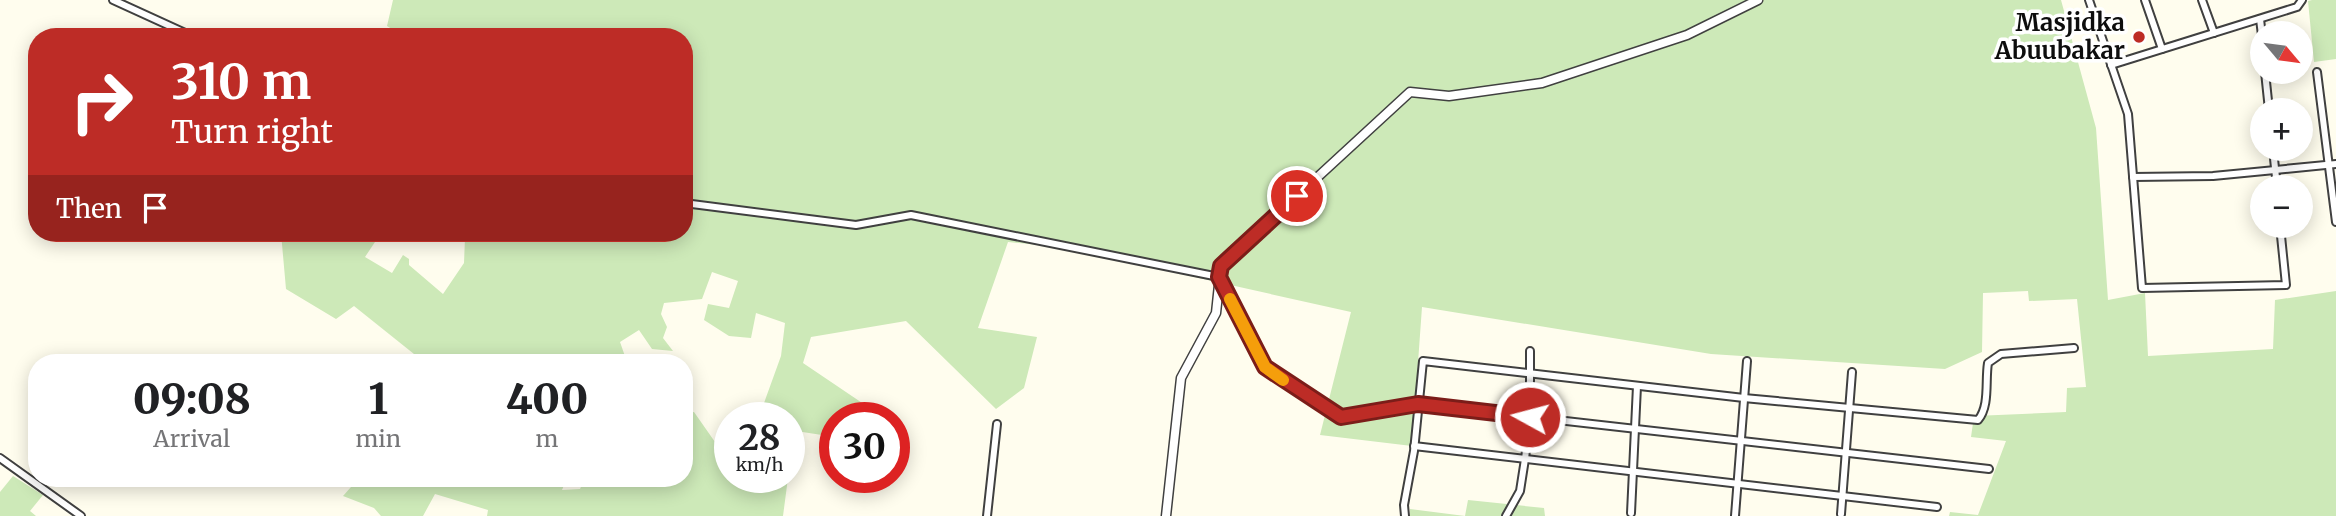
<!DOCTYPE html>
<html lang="en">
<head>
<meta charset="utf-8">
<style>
  :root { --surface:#fff; --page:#f2f2f2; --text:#202124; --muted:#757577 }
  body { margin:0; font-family:Merriweather,serif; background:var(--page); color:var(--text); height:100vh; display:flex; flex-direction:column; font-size:26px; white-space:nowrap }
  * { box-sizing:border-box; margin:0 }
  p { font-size:23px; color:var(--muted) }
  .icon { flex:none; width:38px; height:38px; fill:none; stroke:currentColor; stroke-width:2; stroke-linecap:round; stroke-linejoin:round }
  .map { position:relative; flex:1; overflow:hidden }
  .sheet { position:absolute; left:28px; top:354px; width:665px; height:133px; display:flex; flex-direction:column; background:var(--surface); border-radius:28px; box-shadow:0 4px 18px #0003 }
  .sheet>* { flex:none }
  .guide { position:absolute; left:28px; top:28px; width:665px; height:214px; border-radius:28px; box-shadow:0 4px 18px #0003; background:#bd2c26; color:#fff; overflow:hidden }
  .needle { width:46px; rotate:119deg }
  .tools { position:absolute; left:2250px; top:21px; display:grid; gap:14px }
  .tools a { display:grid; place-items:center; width:63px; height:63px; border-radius:50%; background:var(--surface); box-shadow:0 4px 18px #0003; font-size:35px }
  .speed { position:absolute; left:714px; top:402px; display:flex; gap:14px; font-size:35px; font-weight:700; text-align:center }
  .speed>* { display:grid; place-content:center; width:91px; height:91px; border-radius:50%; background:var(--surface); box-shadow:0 4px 18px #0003; line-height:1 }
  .speed small { font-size:18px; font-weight:400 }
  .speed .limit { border:10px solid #d22; background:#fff; color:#111 }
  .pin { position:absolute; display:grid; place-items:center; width:60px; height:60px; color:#fff; margin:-30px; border:4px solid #fff; border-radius:50%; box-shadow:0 2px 7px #0007 }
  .me { position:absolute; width:77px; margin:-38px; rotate:277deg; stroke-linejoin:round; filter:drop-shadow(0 0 5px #0008) }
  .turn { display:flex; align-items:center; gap:24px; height:147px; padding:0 28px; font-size:32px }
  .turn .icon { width:91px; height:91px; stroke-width:2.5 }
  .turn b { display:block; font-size:49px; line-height:60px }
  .then { display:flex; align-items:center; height:66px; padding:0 28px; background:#0003; gap:14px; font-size:26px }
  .eta { display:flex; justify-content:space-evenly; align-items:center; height:119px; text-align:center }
  .eta b { font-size:42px; font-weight:800; line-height:49px }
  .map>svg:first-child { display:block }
</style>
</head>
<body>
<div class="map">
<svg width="2336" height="516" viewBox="0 0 2336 516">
  <rect width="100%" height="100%" fill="#fffdee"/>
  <g fill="#cde9b8">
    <path d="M393,0h1668l35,128 12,172 37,-7 3,63 125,-7 2,-49 61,-9v225h-387l1,-4 28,3 28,-74 -35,-4 3,-21 92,-4 1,-24 19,-1 -9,-88 -48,2 -1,-10 -45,2 -1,59 -37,17 -234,-15 -289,-47 -10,139 -92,-11 31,-123 -291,-65 -52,-5 -30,86 59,9 -13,51 -28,21 -90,-88 -95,16 -8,26 77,52 -1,3h-44v19l-39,-6 -7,38v-51h-36l7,-4 21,-58 4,-33 -29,-10 -5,25 -22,-2 -25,-16 4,-16 21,4 9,-27 -26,-9 -10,27 -38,4 -3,11 6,13 -4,11 10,13 -21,-2 -13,-19 -19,12 7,20h-203l-70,-56 -18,13 -50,-30 -5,-56h100l-16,24 27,16 11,-18 6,4v6l34,29 21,-31 1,-25 -13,-5h232v-196h-279l-18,-11z"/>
    <path d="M2312,0h24v59l-22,3 -6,-61z"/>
    <path d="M694,412l21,30 15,-9v45h58l-5,38h-296l1,-6 -53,-16 -12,22h-42l-7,-8 -31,-12 16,-18h208l-5,12 18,-1 5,-11h99v-65z"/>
    <path d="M13,476l30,19 -13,16 6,5h-36v-24z"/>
    <path d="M1468,500l76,8 1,8h-135v-7l55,7z"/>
  </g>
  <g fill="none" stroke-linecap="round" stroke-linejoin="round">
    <g stroke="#404040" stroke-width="10">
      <g id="minor">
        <path d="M113,0l81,37"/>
        <path d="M2089,0l39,114 14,174 144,-3 -6,-59"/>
        <path d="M2145,0l17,49"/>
        <path d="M2202,0l12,33"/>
        <path d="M2260,19l3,25"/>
        <path d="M2111,65l186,-58 5,-7"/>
        <path d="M2265,72l4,38"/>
        <path d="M2317,72l19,150"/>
        <path d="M2273,149l4,38"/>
        <path d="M2133,177l80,-1 123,-12"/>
        <path d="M684,203l172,22 55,-10 308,62 46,90 76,50 76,-13 572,65"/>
        <path d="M1414,446l523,61"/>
        <path d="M0,458l81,58"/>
        <path d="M1631,513l6,-127"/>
        <path d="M1841,514l11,-142"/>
        <path d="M987,516l10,-92"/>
        <path d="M1405,516l-1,-11 10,-54 9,-90 321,37 234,22c12,-14 7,-39 10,-57l13,-9 73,-6"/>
        <path d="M1506,516l14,-25 5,-32 5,-42v-66"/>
        <path d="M1735,516l12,-155"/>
      </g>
    </g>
    <g stroke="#404040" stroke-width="11">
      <path id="tertiary" d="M1166,516l15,-138 35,-65 5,-47 189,-174 39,4 93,-13 145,-48 71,-35"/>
    </g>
    <use href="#minor" stroke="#fff" stroke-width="6"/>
    <use href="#tertiary" stroke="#fff" stroke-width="8"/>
  </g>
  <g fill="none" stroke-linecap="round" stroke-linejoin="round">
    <g stroke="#7b1d19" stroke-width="18">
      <path id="route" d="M1297,196l-76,70 -2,11 46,90 76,50 77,-13 112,13"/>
    </g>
    <use href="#route" stroke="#bd2c26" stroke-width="12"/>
    <path stroke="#f59e0b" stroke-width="12" d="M1230,299l35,68 18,13"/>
  </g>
  <circle fill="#bd2c26" stroke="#fff" stroke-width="2.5" cx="2139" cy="37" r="7"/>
  <g text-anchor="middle" stroke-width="7" stroke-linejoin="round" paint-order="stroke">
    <g font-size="24" font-weight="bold" fill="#0d0d0d" stroke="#fff" text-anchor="end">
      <text x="2125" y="31">Masjidka<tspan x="2125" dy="28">Abuubakar</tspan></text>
    </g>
  </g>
</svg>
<div class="tools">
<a><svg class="needle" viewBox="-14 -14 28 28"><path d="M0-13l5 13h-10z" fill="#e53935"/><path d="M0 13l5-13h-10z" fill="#757577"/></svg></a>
<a>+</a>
<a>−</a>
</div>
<div class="speed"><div>28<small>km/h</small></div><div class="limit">30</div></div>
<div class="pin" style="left:1297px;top:196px;background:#d93025"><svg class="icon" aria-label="arrive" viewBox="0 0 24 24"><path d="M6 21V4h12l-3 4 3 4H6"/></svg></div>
<svg class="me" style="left:1530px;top:417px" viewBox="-20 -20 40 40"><circle r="17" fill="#bd2c26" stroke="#fff" stroke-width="3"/><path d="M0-11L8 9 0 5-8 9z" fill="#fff"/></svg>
<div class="guide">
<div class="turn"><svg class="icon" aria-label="right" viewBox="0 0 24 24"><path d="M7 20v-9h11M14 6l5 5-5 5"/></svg><div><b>310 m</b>Turn right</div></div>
<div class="then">Then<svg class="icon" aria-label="arrive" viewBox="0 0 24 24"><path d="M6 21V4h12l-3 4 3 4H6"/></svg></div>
</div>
<section class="sheet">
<div class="eta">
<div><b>09:08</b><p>Arrival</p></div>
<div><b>1</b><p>min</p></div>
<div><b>400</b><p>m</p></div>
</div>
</section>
</div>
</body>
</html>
